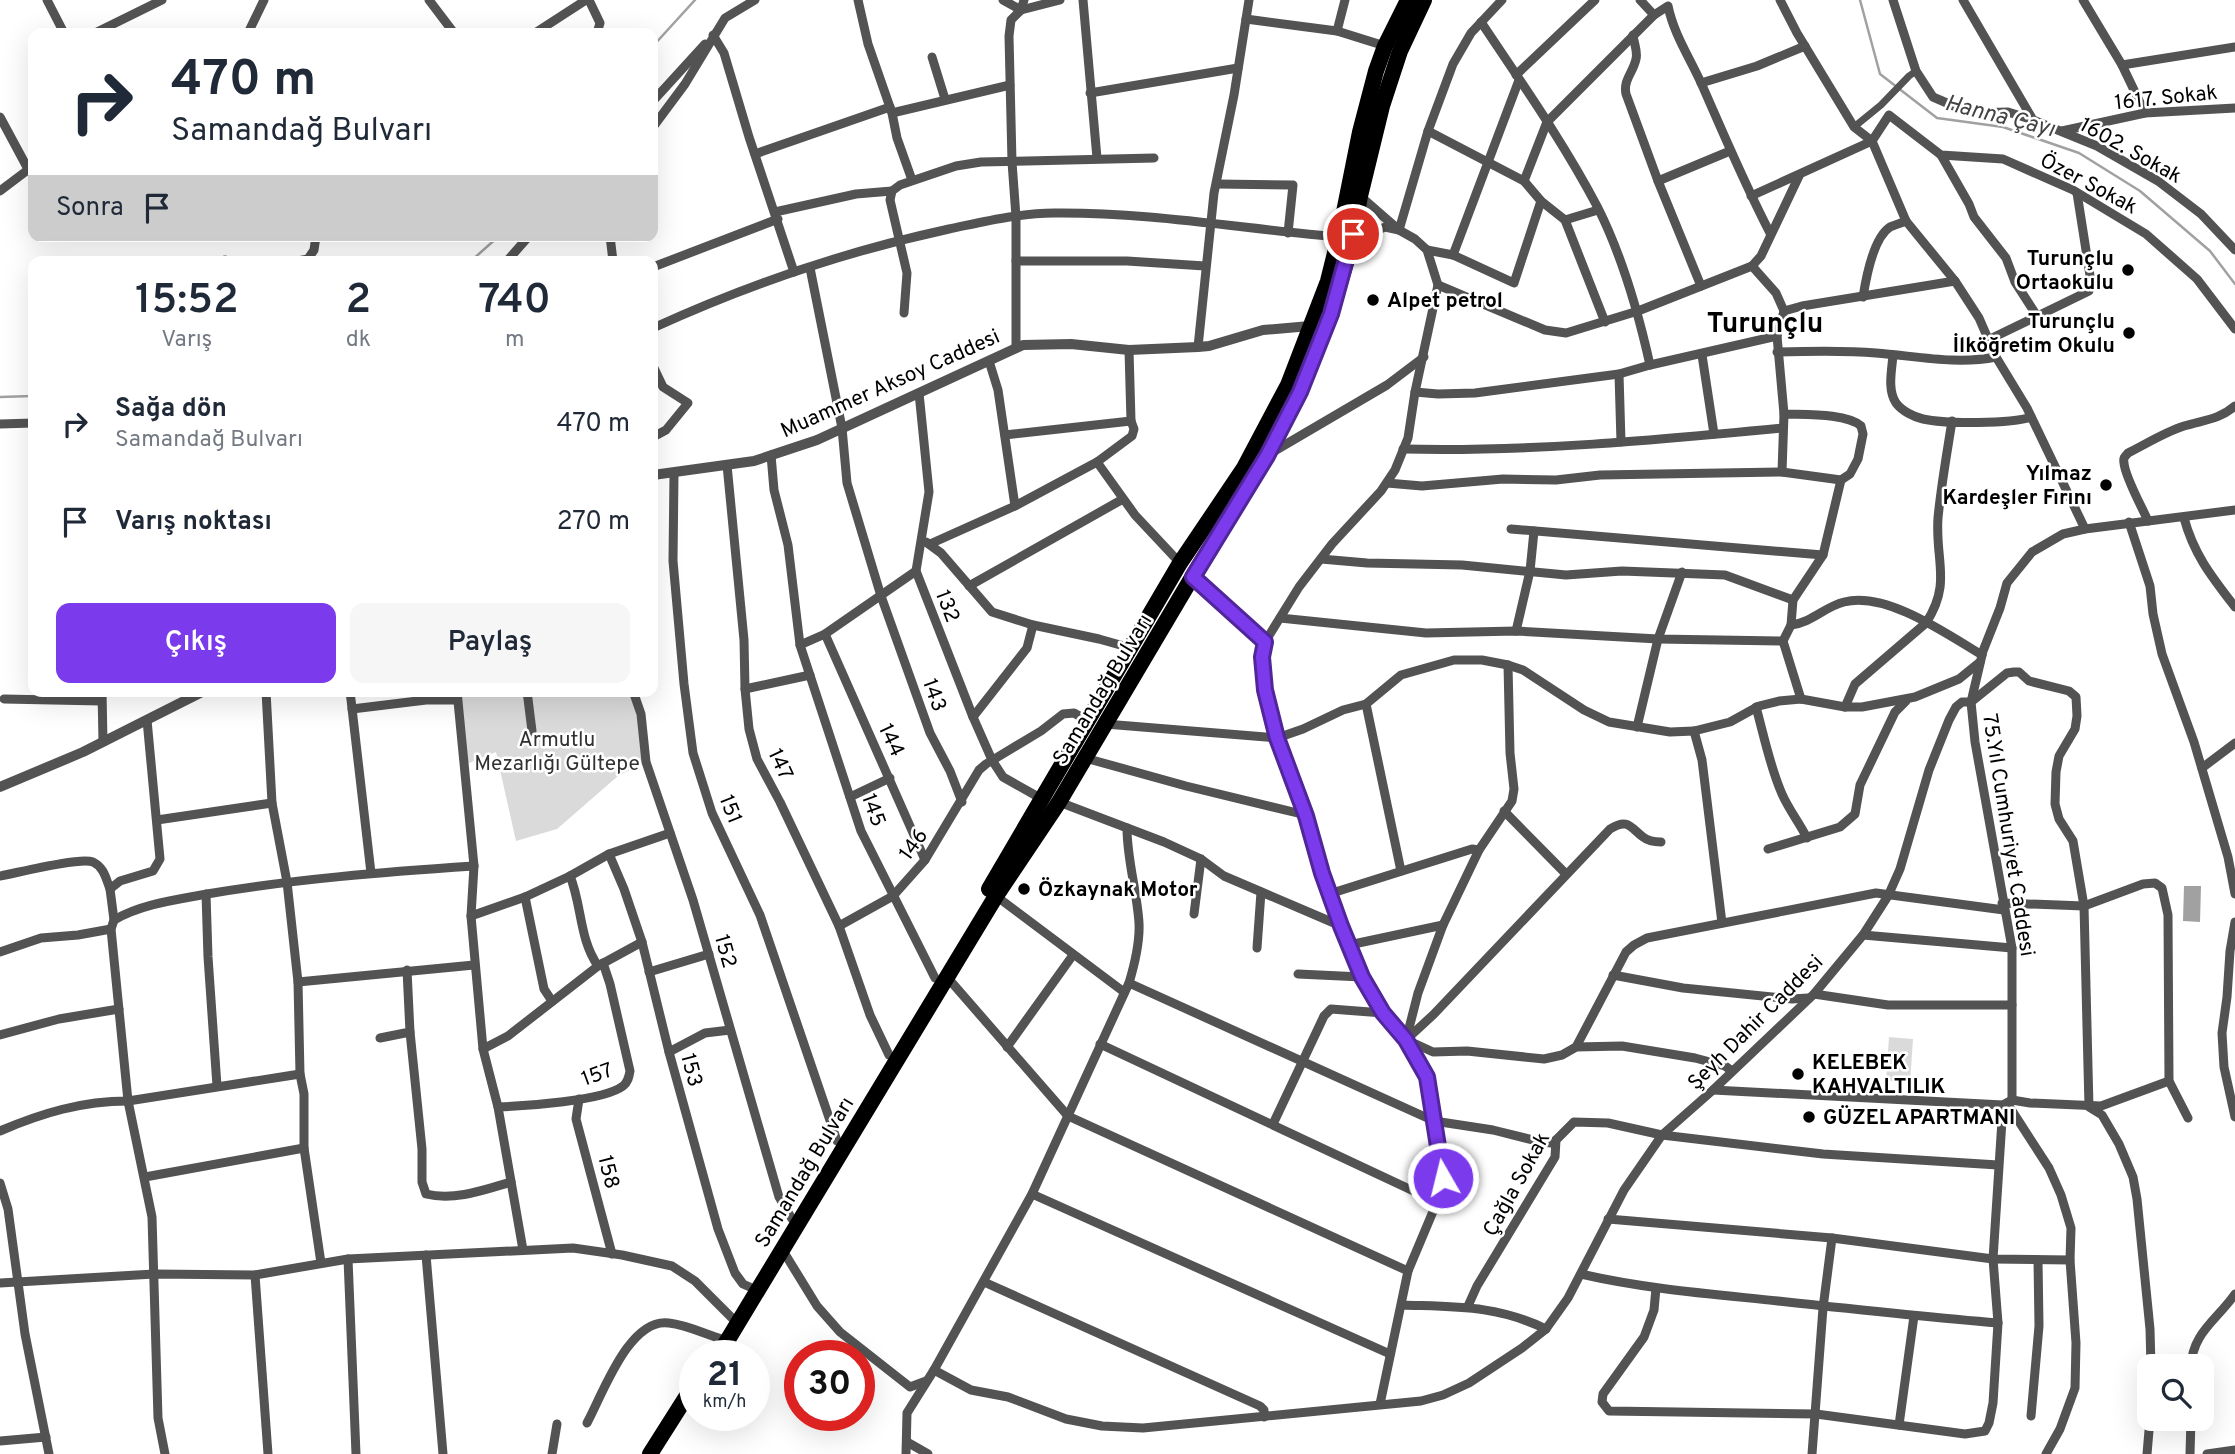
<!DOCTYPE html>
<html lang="tr">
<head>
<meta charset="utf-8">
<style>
  :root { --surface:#fff; --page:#f6f6f7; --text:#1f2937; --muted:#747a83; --accent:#7c3aed }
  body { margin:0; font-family:Overpass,sans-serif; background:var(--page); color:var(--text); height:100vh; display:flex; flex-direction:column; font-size:26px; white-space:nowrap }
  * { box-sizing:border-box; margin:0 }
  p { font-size:23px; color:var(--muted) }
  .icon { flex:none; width:38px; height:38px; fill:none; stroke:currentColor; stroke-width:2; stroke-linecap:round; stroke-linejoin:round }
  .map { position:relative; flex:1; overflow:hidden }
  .panel { position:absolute; left:28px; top:256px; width:630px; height:441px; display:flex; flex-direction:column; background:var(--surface); border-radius:14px; box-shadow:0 7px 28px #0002 }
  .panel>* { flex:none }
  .hud { position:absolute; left:28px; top:28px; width:630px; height:214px; border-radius:14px; box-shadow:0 7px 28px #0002; background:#fff; color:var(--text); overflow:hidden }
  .buttons { position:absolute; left:2137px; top:1354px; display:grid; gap:14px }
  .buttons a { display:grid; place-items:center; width:77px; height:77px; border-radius:14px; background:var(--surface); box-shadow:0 7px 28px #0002; font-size:35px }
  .speed { position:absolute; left:679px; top:1340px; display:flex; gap:14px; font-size:35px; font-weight:700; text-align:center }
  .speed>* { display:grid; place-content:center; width:91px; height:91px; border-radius:50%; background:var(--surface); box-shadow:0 7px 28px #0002; line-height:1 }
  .speed small { font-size:18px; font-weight:400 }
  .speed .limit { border:10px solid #d22; background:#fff; color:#111 }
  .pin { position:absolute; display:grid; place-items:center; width:60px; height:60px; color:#fff; margin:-30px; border:4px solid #fff; border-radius:50%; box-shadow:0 2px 7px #0007 }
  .me { position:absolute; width:77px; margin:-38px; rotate:352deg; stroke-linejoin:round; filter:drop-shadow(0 0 5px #0008) }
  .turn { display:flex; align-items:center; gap:24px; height:147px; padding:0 28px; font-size:32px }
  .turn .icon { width:91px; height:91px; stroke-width:2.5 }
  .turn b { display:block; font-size:49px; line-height:60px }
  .then { display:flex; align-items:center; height:66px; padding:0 28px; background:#0003; gap:14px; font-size:26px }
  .eta { display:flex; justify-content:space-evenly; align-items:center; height:119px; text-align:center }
  .eta b { font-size:42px; font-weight:600; line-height:49px }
  .cta { display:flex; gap:14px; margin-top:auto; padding:14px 28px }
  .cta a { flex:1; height:80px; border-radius:14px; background:var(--accent); color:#fff; font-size:28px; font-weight:600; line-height:80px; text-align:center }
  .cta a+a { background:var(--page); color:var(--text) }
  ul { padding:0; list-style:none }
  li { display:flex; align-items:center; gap:21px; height:98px; padding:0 28px }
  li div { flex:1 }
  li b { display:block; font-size:26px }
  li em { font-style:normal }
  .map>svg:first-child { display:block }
</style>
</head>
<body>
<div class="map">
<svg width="2235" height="1454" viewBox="0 0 2235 1454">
  <rect width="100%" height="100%" fill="#fff"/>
  <g fill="#dadada">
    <path d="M457,691h175l14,71 -28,14 -61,53 -41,12 -20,-89 -32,13z"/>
    <path d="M1889,1037l24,2 -3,44 -24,-2z"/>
  </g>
  <path fill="#a1a1a1" d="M2184,886h17l-1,36 -17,-1z"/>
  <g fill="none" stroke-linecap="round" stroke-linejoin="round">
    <g stroke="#a1a1a1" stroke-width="2.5">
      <path d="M1860,0l20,74 57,44 66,9 76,26 61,38 70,60 25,33"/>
      <path d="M653,46l42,-46"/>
      <path d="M471,261l28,-25"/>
      <path d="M0,397l33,-1"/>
    </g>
    <path stroke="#535353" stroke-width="7" d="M1854,127l27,-22 28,-29 7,-5"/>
    <g stroke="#535353" stroke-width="9">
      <path d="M47,0l17,33"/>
      <path d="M429,0l25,33"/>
      <path d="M589,0l11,23 -3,10"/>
      <path d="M858,0l10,44 24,69 5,25 15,42"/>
      <path d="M1003,0l18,10 39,-10"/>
      <path d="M1083,0l14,158"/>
      <path d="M1640,0l14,15 14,-9c6,29 22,52 34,79 22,50 43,100 68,148"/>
      <path d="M1780,0l17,33 57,94 18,14 34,80 49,60 24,37 17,39 31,51 58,121"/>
      <path d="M1893,0l23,71 17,26 37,16 38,-1 25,8 64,26 61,35 43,33 34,36"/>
      <path d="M1963,0l70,120"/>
      <path d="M2083,0l39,65 23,48"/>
      <path d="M1246,19l91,12 48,15"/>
      <path d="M1481,22c40,60 83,121 117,186 25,50 40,103 52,157"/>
      <path d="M1337,31l8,-31"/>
      <path d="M95,33l67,-33"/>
      <path d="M248,33l16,-33"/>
      <path d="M535,33l51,-33"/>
      <path d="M713,35l11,18 25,84 45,135"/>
      <path d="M1633,35c1,9 5,16 3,24 -3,14 -13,21 -10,35l32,87 43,105"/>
      <path d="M932,57l13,42"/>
      <path d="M2122,65l113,-18"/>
      <path d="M1516,75l79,-75"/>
      <path d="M1701,83l56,-17 48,-20"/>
      <path d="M1090,93l148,-25"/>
      <path d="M653,101l52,-57"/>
      <path d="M892,113l118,-28"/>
      <path d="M0,117l28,52"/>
      <path d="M653,127l32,-43 40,-66 30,-18"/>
      <path d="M1428,131l96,50 17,20 24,19 40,102"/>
      <path d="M2062,131l83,-18 90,-5"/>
      <path d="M755,154l135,-47"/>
      <path d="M1941,155l28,49 5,13 32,41 9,24 22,34"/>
      <path d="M1524,181l23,-59 107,-107"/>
      <path d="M1658,181l72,-30"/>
      <path d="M1217,184l76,1 -5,48"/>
      <path d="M0,191l33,-25"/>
      <path d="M1360,196l39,34 29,-99 25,-67 18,-31 31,-33"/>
      <path d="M1751,196l121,-55 17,-26 52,40 62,4 70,31 73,44 51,45 38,50"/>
      <path d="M775,212l81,-18 36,-3"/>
      <path d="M1565,220l33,-10"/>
      <path d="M610,236l3,25"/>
      <path d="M1352,242l33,-15 14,3 16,9 12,11 11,35 -23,107 -7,46 -13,32 -14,21 -49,53 -33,43 -34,55 -3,15 3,33 12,48 29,77 16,58 19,53 24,57 18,30 23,27 21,37 16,94 -2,18 -4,13 -29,69 -28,133"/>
      <path d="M1427,250l26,5 61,28 27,-82"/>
      <path d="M1453,255l66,-175"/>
      <path d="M225,260l1,1"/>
      <path d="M298,261l10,-2 6,-9 2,-14"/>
      <path d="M507,261l22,-25"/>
      <path d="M1016,261h111l78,5"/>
      <path d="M653,267l125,-48"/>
      <path d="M810,268l32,160 5,55 34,113 49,137 20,38 12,31"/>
      <path d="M1438,285l107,45 21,3 72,-22 114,-45"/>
      <path d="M1863,297c3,-19 10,-59 27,-70 4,-2 11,-4 16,-6"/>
      <path d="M1784,311l-8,-18 -24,-27 9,-10 38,-80"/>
      <path d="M904,313l3,-40 -17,-73 2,-9 8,-6 56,-19 25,-4 173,-4"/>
      <path d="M653,328c94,-43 194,-77 296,-99 34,-7 70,-16 105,-16 96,-1 190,16 285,24"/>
      <path d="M1988,340l101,-49 2,-9 -14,-89"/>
      <path d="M1198,347l16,-154 20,-98 15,-95"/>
      <path d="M1016,348v-131l-4,-55 -3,-126 2,-16 10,-10 3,-10"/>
      <path d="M1777,352c33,-1 66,-2 99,1 40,3 81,12 120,4"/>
      <path d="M1702,355l12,79"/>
      <path d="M1893,355c-1,14 -6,35 3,48 6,8 18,14 27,16 22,5 88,5 108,-2"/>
      <path d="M989,361l9,29 17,116"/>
      <path d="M653,366l10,21 25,16 -22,27 -13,7"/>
      <path d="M1619,374l2,68"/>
      <path d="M1415,392l23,2 37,-1 144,-19 31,-9 127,-29"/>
      <path d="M919,393l10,99 -13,79 57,146 19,43 11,17 39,22"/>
      <path d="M0,424l33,-1"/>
      <path d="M1005,435l126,-14 -2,-71"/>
      <path d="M1403,449c127,3 254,-9 380,-21"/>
      <path d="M1271,453l116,-68 37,-28"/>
      <path d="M771,455l3,35 14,55 12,100 25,-11 91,-63"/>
      <path d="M1097,462l35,-26 2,-7 -3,-8"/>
      <path d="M727,465l17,175 1,49 4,40 8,30 23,43 59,124 31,89 19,40"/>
      <path d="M1782,472l2,-58 -7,-78 7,-25 18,-5 153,-25"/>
      <path d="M674,473l-1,88 11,123 9,69 19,60 48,102 77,226"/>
      <path d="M1387,483l35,3 81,-7 53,1 44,-5 182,-3 59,8 9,-6 8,-15 5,-25 -2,-8c-15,-13 -57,-11 -77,-12"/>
      <path d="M2184,518c10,37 28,59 51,89"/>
      <path d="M2148,521c-6,-14 -23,-44 -24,-58 -1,-6 1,-6 4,-10 18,-9 37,-21 56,-27 19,-6 35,-6 51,-20"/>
      <path d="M2129,522l21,64 3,28 9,40 32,88 34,115 7,37"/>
      <path d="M1511,529l312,26"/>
      <path d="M926,542l15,11 51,59 41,13 66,14 32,9"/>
      <path d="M930,544l85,-38 82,-44 38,53 45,48"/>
      <path d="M1321,559l46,4 95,2 104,10 56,-4 103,4 68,25"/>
      <path d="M1193,577l72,65"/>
      <path d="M969,586l154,-87"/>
      <path d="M1280,618l146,15 90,-2 142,8 125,2"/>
      <path d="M1791,625c22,-3 33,-18 53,-23 42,-11 103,32 138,53"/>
      <path d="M1516,631l14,-60 4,-40"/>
      <path d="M825,634l100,226"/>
      <path d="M800,645l61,186 74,147"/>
      <path d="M745,689l65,-14"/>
      <path d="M102,691l1,51"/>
      <path d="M266,691l6,112 15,79 11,100 2,92 4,20v54l17,115"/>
      <path d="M350,691l21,182"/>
      <path d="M457,691l17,175 -3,50 12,133 15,58 25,143"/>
      <path d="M527,691l5,40"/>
      <path d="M633,691l8,23 5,48 47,138 86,297 13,22"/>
      <path d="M4,699l97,2"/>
      <path d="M1801,699l-18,-58 8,-16 2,-25 30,-45 18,-75"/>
      <path d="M1971,702l36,-29 7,-1h5l10,9 40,10 7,6 1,19 -2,13 -16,27 -3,16 -1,32 4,15 14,22 11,65 5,201 13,8 17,29 14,33 4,22 13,130 1,38"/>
      <path d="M1366,704l35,167"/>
      <path d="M1756,707c8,29 14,60 26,87 7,16 17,28 25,44"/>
      <path d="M1845,707l10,-23 71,-61c26,-40 9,-62 12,-105 3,-32 9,-65 14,-97"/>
      <path d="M352,709l74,-9h31"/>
      <path d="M973,717l54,-69 6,-23"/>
      <path d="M147,720l13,139 -7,12 -33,10 -10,8 4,31 -3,9 17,172 24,116 6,201 7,36"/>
      <path d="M1105,724l172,14 26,-9 40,-19 23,-6 35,-29 53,-15h28l26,5 15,5 61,40 25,12 61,10 24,-1 36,-9 29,-16 20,-5 22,-2 44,8h17l53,-10 44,-18 21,-17"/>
      <path d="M1637,727l21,-88 24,-67"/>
      <path d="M1694,731l8,29 20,163"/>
      <path d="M1085,758l101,28 120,29"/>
      <path d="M2202,768l33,-25"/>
      <path d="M850,797l40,-19"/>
      <path d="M1059,802l105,40 37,17 23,17 117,50"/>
      <path d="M1504,811l62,63"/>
      <path d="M157,820l115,-17"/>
      <path d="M1768,849l72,-22 15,-13 5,-29 35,-73 11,-11"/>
      <path d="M609,854l15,35 18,53 27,110 49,177 17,44 8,11 9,4"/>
      <path d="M0,876c17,-3 79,-19 93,-14 11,5 13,17 17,27"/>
      <path d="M570,876c12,29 9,63 28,90"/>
      <path d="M206,894l2,63 9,129"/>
      <path d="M1329,894l143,-45 7,1"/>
      <path d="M996,896l128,96"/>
      <path d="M525,897l19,92 8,12"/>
      <path d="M2002,903l82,3 59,-22 12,-1 7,5 6,27 1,166 19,37"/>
      <path d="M1194,914l7,-55"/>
      <path d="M471,916l54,-19 45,-21 39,-22 61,-21"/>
      <path d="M114,920c28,-16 61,-20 93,-26 88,-15 177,-22 267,-28"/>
      <path d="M2235,922l-5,29 -3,46 -5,36 2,34 11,50"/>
      <path d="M839,926l54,-30 32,-36 54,-90 7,-6 55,-33 22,-17 11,-1 14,8"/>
      <path d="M1863,935l149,13"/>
      <path d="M1349,945l94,-20"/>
      <path d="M1257,948l4,-56"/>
      <path d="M0,952l41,-14 37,-3 33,-6"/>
      <path d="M649,972l60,-18"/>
      <path d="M1298,974l64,3"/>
      <path d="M1613,975l70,13 109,11 16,-1"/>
      <path d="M947,977l121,139 340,155"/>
      <path d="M298,982l176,-17"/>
      <path d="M1129,983l305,138 59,9 48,12 10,1 5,-3"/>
      <path d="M1814,994l74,11h124"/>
      <path d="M410,1032l12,117v33l4,12c28,7 58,-4 85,-12"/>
      <path d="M0,1035l59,-16 60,-10"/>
      <path d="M380,1038l30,-6 -3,-62"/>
      <path d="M1407,1039l26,-24 177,-186c18,-11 20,-2 33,8 5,4 12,5 18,5"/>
      <path d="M1406,1040l12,-47 25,-68 36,-75 33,-49 2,-12 -4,-36 -2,-88"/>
      <path d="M1407,1040l26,12 34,-1 77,8 18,-4 14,-8 46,-1 73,12 30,8 7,5"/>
      <path d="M1100,1044l337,158"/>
      <path d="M1007,1047l66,-92"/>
      <path d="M1576,1047l50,-95 8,-7 13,-7 229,-45 128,17"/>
      <path d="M483,1049l25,-13 90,-70 44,-24"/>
      <path d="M669,1052l36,-19 25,-3"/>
      <path d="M1713,1090l290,15 9,-5 18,3 71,3 68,-25"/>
      <path d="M579,1099l-3,20 36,135"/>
      <path d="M2012,1100v-152l-37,-206 -4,-40 12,-51 17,-43 7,-25 25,-31 31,-18 22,-5 150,-19"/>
      <path d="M2007,1103l42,65 12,27 10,33 -1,32 6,83 -1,45 -15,41 -14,25"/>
      <path d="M498,1107c26,-1 106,-6 125,-21 5,-4 6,-9 7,-15l-20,-87 -7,-21"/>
      <path d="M1273,1124l51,-108 7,-7 52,4"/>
      <path d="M0,1131c42,-18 82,-30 128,-30l172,-27"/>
      <path d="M145,1177l159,-29"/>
      <path d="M0,1183l8,26 17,125 24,120"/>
      <path d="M1032,1194l358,160"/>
      <path d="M1608,1219l224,19 161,21 77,1"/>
      <path d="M782,1249l35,57 23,26 70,55 16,-6"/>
      <path d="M426,1255l17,199"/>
      <path d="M348,1259l8,195"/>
      <path d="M1581,1274c65,15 131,20 197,27 73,8 146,16 220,22"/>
      <path d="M255,1275l13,179"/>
      <path d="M984,1282l276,124 4,4v7"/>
      <path d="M0,1283l154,-9 101,1 93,-16 225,-11 49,7 50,11 23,15 38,38"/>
      <path d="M1656,1288l-2,22 -10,27 -41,57 -1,8 7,9 207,3 149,20 20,-3 4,-8 4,-20 5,-80 -5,-64 10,-154"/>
      <path d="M1402,1305c54,2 94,0 144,24"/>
      <path d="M1468,1306l9,-20 78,-129 1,-17 18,-18 34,1 54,12 161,19 175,11"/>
      <path d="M2191,1367c1,-34 26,-47 44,-73"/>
      <path d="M934,1370l37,20 37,7 58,22 36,7 41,2 278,-27 22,-6 26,-12 53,-35 24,-19 22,-31 56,-108 38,-55 51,-45 101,-96 49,-59 25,-39 12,-27 29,-99 20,-50 7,-13 6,-5h9"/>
      <path d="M2031,1416l8,-90 -1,-66"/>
      <path d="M587,1423c15,-27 42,-106 82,-100 18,2 36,11 53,16"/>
      <path d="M1899,1425l15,-109"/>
      <path d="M0,1441l46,-4"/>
      <path d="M907,1442l21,12"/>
      <path d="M552,1454l5,-30"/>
      <path d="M906,1454l1,-41 27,-43 98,-176 97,-211c6,-20 11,-40 10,-60 -2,-32 -12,-63 -12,-95"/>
      <path d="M1812,1454l11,-146 9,-70"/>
      <path d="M2147,1454l3,-35"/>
      <path d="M2190,1454l1,-35"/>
      <path d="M2207,1454l28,-4"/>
    </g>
    <g stroke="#535353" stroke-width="10">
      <path d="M653,475l101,-14 63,-21 206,-95 48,-1 58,6 69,-3 11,-1 54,-16 47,-4"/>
      <path d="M0,787l83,-35 121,-61"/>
    </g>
    <g stroke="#000" stroke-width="16">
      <path d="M989,889l191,-326 64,-95 44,-83 40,-104 11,-44 21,-105 16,-61 9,-25 23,-46"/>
      <path d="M718,1356l278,-460 63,-94 138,-233 70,-113 33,-64 31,-78 21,-72 8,-46 22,-90 18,-55 24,-51"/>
      <path d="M650,1454l45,-71"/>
    </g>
  </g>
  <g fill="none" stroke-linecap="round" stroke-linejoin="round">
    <g stroke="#51269a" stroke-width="18">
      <path id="route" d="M1353,234l-22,80 -31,78 -33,64 -74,121 72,65 -3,15 3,33 12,48 29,78 16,57 19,53 21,51 21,36 23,27 21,37 16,101"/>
    </g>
    <use href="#route" stroke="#7c3aed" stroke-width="12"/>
  </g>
  <g fill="#000" stroke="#fff" stroke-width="2.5">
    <circle cx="2128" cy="270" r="7"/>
    <circle cx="1373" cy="300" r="7"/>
    <circle cx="2129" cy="333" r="7"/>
    <circle cx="2106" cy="485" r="7"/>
    <circle cx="1024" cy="889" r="7"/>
    <circle cx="1798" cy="1074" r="7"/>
    <circle cx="1809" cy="1117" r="7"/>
  </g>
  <g text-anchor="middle" stroke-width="5" stroke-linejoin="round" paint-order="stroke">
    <g font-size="21" fill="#000" stroke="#fff">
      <text transform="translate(2166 97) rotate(-6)" y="7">1617. Sokak</text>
      <text transform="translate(2131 150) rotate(29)" y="7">1602. Sokak</text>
      <text transform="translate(2089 183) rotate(28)" y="7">Özer Sokak</text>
      <text transform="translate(890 383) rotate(-24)" y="7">Muammer Aksoy Caddesi</text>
      <text transform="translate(948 606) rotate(69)" y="7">132</text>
      <text transform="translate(1102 689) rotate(-59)" y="7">Samandağ Bulvarı</text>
      <text transform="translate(935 695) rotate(70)" y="7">143</text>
      <text transform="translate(892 740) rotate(65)" y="7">144</text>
      <text transform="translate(781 764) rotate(65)" y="7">147</text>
      <text transform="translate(731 809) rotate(68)" y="7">151</text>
      <text transform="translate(874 810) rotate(70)" y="7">145</text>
      <text transform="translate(2009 835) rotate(81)" y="7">75.Yıl Cumhuriyet Caddesi</text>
      <text transform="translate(913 844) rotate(-54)" y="7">146</text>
      <text transform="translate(726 951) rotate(74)" y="7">152</text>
      <text transform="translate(1755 1022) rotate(-45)" y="7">Şeyh Dahir Caddesi</text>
      <text transform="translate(692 1070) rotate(75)" y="7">153</text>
      <text transform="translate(597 1074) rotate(-20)" y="7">157</text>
      <text transform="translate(609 1172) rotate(76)" y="7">158</text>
      <text transform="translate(804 1172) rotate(-59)" y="7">Samandağ Bulvarı</text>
      <text transform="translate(1516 1184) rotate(-61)" y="7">Çağla Sokak</text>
    </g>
    <g font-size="21" font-weight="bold" fill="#000" stroke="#fff" text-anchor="start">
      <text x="2114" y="265" text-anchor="end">Turunçlu<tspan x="2114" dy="24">Ortaokulu</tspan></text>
      <text x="1387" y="307">Alpet petrol</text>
      <text x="2115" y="328" text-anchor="end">Turunçlu<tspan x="2115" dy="24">İlköğretim Okulu</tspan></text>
      <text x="2092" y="480" text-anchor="end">Yılmaz<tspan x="2092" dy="24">Kardeşler Fırını</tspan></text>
      <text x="1038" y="896">Özkaynak Motor</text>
      <text x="1812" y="1069">KELEBEK<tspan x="1812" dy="24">KAHVALTILIK</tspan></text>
      <text x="1823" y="1124">GÜZEL APARTMANI</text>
    </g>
    <g font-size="21" fill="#313131" stroke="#fff">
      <text x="557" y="746">Armutlu<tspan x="557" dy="24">Mezarlığı Gültepe</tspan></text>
    </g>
    <g font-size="23" font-style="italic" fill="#424242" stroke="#fff">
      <text transform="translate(2000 115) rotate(14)" y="8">Hanna Çayı</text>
    </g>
    <g font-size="28" font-weight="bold" fill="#000" stroke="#fff">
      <text x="1765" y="332">Turunçlu</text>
    </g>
  </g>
</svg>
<div class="buttons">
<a><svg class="icon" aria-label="search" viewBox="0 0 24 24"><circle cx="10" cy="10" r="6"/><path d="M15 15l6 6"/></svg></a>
</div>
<div class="speed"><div>21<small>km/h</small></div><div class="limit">30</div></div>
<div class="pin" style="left:1353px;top:234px;background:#d93025"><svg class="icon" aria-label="arrive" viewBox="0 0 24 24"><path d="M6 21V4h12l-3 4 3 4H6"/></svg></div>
<svg class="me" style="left:1443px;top:1178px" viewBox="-20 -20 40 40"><circle r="17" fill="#7c3aed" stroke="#fff" stroke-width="3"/><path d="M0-11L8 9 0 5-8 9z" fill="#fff"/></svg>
<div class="hud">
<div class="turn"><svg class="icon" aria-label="right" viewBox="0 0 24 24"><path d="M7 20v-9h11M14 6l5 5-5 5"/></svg><div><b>470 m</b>Samandağ Bulvarı</div></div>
<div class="then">Sonra<svg class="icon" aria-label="arrive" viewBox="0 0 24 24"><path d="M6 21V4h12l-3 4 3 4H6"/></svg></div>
</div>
<section class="panel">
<div class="eta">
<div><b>15:52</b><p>Varış</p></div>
<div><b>2</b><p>dk</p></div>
<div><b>740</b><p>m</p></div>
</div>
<ul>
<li><svg class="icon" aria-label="right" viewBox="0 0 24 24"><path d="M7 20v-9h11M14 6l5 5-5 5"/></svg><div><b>Sağa dön</b><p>Samandağ Bulvarı</p></div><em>470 m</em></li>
<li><svg class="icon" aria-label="arrive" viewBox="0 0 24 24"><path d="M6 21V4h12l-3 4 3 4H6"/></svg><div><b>Varış noktası</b></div><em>270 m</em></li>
</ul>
<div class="cta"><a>Çıkış</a><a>Paylaş</a></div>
</section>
</div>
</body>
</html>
